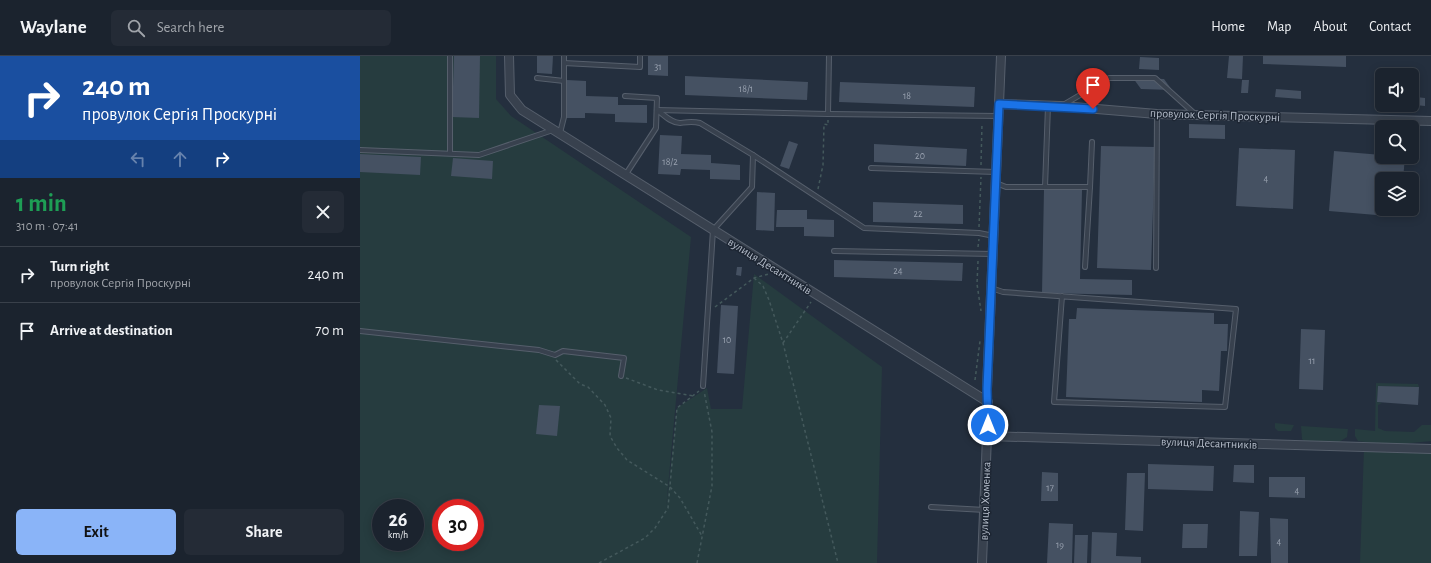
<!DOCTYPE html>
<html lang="en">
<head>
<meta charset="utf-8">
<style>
  :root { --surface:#1b232e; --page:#242b36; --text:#f1f3f6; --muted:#a0a4aa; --line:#39404a; --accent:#8ab4f8 }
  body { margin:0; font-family:"Alegreya Sans",sans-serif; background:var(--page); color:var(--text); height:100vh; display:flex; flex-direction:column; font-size:15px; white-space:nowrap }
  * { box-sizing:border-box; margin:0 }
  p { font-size:13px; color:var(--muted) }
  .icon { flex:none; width:22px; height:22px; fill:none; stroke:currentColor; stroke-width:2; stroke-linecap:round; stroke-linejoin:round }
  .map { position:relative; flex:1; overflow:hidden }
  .side { display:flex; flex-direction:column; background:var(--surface); width:360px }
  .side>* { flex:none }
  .hud { background:#1a4fa0; color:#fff; overflow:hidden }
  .controls { position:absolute; left:1015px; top:12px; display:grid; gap:8px }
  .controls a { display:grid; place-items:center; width:44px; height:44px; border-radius:6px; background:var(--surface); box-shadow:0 2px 10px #0003,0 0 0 1px var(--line); font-size:20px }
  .speed { position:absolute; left:12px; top:443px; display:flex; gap:8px; font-size:20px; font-weight:700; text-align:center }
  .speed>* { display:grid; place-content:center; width:52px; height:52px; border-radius:50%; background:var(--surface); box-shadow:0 2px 10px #0003,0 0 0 1px var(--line); line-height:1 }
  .speed small { font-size:10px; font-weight:400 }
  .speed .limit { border:6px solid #d22; background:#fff; color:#111 }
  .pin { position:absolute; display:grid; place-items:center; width:34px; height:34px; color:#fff; margin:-41px -17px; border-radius:50% 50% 50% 0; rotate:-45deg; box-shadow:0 0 4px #0007 }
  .pin .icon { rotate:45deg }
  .me { position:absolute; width:44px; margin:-22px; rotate:0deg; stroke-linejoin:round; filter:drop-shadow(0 0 3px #0008) }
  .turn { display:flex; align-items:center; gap:14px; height:84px; padding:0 16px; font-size:18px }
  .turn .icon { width:52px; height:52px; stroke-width:2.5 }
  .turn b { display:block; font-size:28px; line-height:34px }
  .lanes { display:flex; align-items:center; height:38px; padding:0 16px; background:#0003; justify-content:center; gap:20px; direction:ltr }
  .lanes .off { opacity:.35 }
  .round { display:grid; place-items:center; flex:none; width:42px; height:42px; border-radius:6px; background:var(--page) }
  .headline { display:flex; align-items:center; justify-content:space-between; height:68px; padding:0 16px }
  h1 { font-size:24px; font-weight:600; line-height:30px; color:#1e9e55 }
  .cta { display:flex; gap:8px; margin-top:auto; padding:8px 16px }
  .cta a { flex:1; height:46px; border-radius:6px; background:var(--accent); color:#111; font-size:16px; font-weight:600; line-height:46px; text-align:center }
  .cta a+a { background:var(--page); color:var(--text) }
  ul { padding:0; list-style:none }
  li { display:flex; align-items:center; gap:12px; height:56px; padding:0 16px; border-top:1px solid var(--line) }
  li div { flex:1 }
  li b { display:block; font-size:15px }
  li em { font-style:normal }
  header { display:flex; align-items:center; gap:24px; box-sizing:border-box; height:56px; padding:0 20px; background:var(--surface); border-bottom:1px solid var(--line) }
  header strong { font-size:19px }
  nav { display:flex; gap:22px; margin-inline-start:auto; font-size:14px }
  .search { width:280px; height:36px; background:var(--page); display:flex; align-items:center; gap:10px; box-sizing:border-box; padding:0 14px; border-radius:6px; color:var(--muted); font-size:15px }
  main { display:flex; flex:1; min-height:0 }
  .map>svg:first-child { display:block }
</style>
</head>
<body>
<header>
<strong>Waylane</strong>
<div class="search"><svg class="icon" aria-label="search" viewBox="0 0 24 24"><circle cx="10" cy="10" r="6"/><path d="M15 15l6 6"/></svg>Search here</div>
<nav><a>Home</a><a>Map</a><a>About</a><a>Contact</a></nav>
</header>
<main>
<section class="side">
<div class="hud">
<div class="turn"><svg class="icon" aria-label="right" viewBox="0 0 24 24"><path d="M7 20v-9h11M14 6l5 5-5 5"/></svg><div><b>240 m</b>провулок Сергія Проскурні</div></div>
<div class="lanes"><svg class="icon off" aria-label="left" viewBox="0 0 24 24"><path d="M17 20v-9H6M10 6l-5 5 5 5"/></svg><svg class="icon off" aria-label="ahead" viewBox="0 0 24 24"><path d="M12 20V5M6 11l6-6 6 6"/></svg><svg class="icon" aria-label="right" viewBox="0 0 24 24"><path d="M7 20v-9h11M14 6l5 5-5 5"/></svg></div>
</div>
<div class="headline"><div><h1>1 min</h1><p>310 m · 07:41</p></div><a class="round"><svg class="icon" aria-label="close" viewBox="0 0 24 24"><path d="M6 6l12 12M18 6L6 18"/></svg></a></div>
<ul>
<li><svg class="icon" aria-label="right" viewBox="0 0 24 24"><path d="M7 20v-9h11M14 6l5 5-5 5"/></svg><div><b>Turn right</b><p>провулок Сергія Проскурні</p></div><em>240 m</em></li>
<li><svg class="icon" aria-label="arrive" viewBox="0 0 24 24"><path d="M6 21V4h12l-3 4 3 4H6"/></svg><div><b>Arrive at destination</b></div><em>70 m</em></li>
</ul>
<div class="cta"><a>Exit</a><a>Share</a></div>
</section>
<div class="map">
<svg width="1071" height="507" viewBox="0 0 1071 507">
  <rect width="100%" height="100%" fill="#242f3e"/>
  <g fill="#263c3f" fill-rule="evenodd">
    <path d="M0,0h136v43l15,17 180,121 -25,272 11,-101 30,-20 4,21h31l12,-135 128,93 -5,196h-517zM21,452h34v34h-34zM81,452h34v34h-34z"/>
    <path d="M1016,327l42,1 1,3 -41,-1 -1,16 5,1 -4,2v23l7,3 29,1 8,-7h9v16l-60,6v-4l-13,-2 -3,-5v-7l20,2z"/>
    <path d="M915,367l19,2 -3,6h-13l-3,-3z"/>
    <path d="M941,370l47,3 -1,8 -8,5 -35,-1 -2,-2z"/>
    <path d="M1004,392l67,2v113h-71z"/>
  </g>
  <g fill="#455162">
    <path d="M94,0h26l-1,62 -27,-1z"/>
    <path d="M177,0h16l-1,18 -15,-1z"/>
    <path d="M288,0h20v20l-20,-1z"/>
    <path d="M869,0h14l-1,23 -15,-1z"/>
    <path d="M903,0h83v11l-83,-3z"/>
    <path d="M780,1l19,1v12l-20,-1z"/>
    <path d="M325,20l123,6 -1,18 -122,-5z"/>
    <path d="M773,22l31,1 8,11 -31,-1z"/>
    <path d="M207,24l19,1v15l32,1v8h29v18l-32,-1v-8l-30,-1v5h-19z"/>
    <path d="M882,24h7l-1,13h-7z"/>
    <path d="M480,26l135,5 -1,20 -135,-5z"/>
    <path d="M916,33l25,2v8l-26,-2z"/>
    <path d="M1056,41l9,1v8l-10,-1z"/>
    <path d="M829,68l36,1v14l-36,-1z"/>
    <path d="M300,79l22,1 -1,18 30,1v8l29,2v15l-30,-1v-9l-29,-1 -1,6 -22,-1z"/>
    <path d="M429,85l9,3 -9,25 -9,-3z"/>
    <path d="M514,88l93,5 -1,17 -92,-4z"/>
    <path d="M741,90l54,1 -4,123 -54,-2z"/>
    <path d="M879,92l56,2 -2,59 -57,-3z"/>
    <path d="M974,95l48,4v2h23l-2,22h-21v30h19l-1,8 -71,-6z"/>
    <path d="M0,98l61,3 -1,18 -60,-3z"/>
    <path d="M93,102l40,3 -1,18 -41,-3z"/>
    <path d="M684,133l38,1 -2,89 52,1v15l-90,-2z"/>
    <path d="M397,136l18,1 -1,38 -18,-1z"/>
    <path d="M513,146l90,3v19l-90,-2z"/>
    <path d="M417,154h30v9l27,1v17l-30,-1v-9h-28z"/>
    <path d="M474,204l129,3 -1,18 -128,-4z"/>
    <path d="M377,211h5l-1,9 -5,-1z"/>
    <path d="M361,249l17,1 -4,68 -17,-1z"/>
    <path d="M717,252l137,5v11h14l-1,27h-6l-2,40 -17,-1v12l-136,-5 3,-78h7z"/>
    <path d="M941,273l24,1 -2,60 -24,-1z"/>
    <path d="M1018,330l41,1 -1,18 -41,-3z"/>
    <path d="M179,349l21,1 -3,30 -21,-2z"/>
    <path d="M788,408l66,2 -1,25 -65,-2z"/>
    <path d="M874,409h20v18l-21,-1z"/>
    <path d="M682,416l16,1v28h-17z"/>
    <path d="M767,417h18l-2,58 -18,-1z"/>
    <path d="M909,421h36v21l-36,-1z"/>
    <path d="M880,455l19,1 -2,44h-18z"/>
    <path d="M910,462l18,1v44h-17z"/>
    <path d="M689,467l24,1 -1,39h-25z"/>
    <path d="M823,468h25l-1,24h-25z"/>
    <path d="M732,476l25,1 -1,23 25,1v6h-50z"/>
    <path d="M715,479h13l-1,28h-13z"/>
  </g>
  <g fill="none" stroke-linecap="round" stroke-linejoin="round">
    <g stroke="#565f6c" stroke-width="6">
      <g id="service">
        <path d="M204,7l76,4v-11"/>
        <path d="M177,22l27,3"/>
        <path d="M265,40l32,2 -1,30 -30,46"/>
        <path d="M703,49l46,-27h46l40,36"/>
        <path d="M297,54c7,5 14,13 23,13 8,-1 12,-2 20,0l53,32 -1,32 -39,43 -10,156"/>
        <path d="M297,54l171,4 171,2"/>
        <path d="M468,58l1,-58"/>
        <path d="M200,77l4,-16v-61"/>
        <path d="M0,94l119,5 74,-25"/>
        <path d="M90,97v-97"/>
        <path d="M393,99l111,73 115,5 15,3"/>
        <path d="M511,112l125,4"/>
        <path d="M636,127l10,4h84l-5,80"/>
        <path d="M685,131l3,-81"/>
        <path d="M730,131l2,-45"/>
        <path d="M474,195l159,3"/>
        <path d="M796,212l1,-154"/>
        <path d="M631,232l12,4 233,17 -11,98 -171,-5 8,-106"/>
        <path d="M0,275l179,19 16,5 8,-4 61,7 -3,18"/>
        <path d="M571,451l54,3"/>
      </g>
    </g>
    <g stroke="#565f6c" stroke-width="10">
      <g id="minor">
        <path d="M149,0l1,39 12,15 466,292"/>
        <path d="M639,48l62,2 96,8 274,7"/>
        <path d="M627,380l444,13"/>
        <path d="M622,507l5,-127v-47l14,-333"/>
      </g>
    </g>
    <g stroke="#44595c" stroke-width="1.5" stroke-dasharray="3 3" stroke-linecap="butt">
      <path d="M621,109l1,-42"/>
      <path d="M458,133l5,-24 1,-41 4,1v-5"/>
      <path d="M619,171l2,-50"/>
      <path d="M618,191l1,-8"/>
      <path d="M618,205l-1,23 4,27"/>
      <path d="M394,222l9,8 6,14 14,43 55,220"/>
      <path d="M355,251l39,-29 15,-4"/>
      <path d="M423,287l28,-41"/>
      <path d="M196,304l24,24 8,3 17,18 6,13 -1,18 7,12 10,12 43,27 10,11 22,38"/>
      <path d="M266,322l32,12 36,6"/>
      <path d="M615,324l5,-39"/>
      <path d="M239,507l46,-25 10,-10 13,-20 9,-100 22,-17"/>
      <path d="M337,507l15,-77v-54l-8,-41"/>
    </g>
    <use href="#service" stroke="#38414e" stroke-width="4"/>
    <use href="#minor" stroke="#38414e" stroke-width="8"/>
  </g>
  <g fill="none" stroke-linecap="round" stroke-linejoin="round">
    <g stroke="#114b97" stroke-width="10">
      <path id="route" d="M628,369l-1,-36 12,-285 94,5"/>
    </g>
    <use href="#route" stroke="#1a73e8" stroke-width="7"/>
  </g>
  <g text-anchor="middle" stroke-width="3" stroke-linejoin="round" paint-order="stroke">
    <g font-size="10" fill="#98a1af">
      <text x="298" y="14">31</text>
      <text x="386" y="36">18/1</text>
      <text x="547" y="43">18</text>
      <text x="560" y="103">20</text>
      <text x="310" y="109">18/2</text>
      <text x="906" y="126">4</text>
      <text x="558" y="161">22</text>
      <text x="538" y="218">24</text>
      <text x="367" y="287">10</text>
      <text x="952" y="308">11</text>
      <text x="690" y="435">17</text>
      <text x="937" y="438">4</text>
      <text x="919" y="489">4</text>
      <text x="700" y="492">19</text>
    </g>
    <g font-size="12" fill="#b4bcc9" stroke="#1d2633">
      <text transform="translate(855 59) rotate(2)" y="4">провулок Сергія Проскурні</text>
      <text transform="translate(410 210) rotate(32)" y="4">вулиця Десантників</text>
      <text transform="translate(849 387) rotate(2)" y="4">вулиця Десантників</text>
      <text transform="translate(625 445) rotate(-88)" y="4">вулиця Хоменка</text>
    </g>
  </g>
</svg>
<div class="controls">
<a><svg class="icon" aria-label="sound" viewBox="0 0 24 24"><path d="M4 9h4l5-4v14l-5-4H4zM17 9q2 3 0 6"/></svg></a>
<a><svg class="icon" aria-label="search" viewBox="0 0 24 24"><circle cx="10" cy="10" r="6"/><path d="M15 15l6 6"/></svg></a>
<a><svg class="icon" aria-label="layers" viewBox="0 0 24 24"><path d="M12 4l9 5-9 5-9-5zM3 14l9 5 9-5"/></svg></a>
</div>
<div class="speed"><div>26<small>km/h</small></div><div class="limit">30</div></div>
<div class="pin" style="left:733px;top:53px;background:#d93025"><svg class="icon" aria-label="arrive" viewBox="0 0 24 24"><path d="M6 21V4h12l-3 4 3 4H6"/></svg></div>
<svg class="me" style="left:628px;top:369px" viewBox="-20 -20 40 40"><circle r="17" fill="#1a73e8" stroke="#fff" stroke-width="3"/><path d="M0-11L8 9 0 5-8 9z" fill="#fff"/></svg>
</div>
</main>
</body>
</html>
